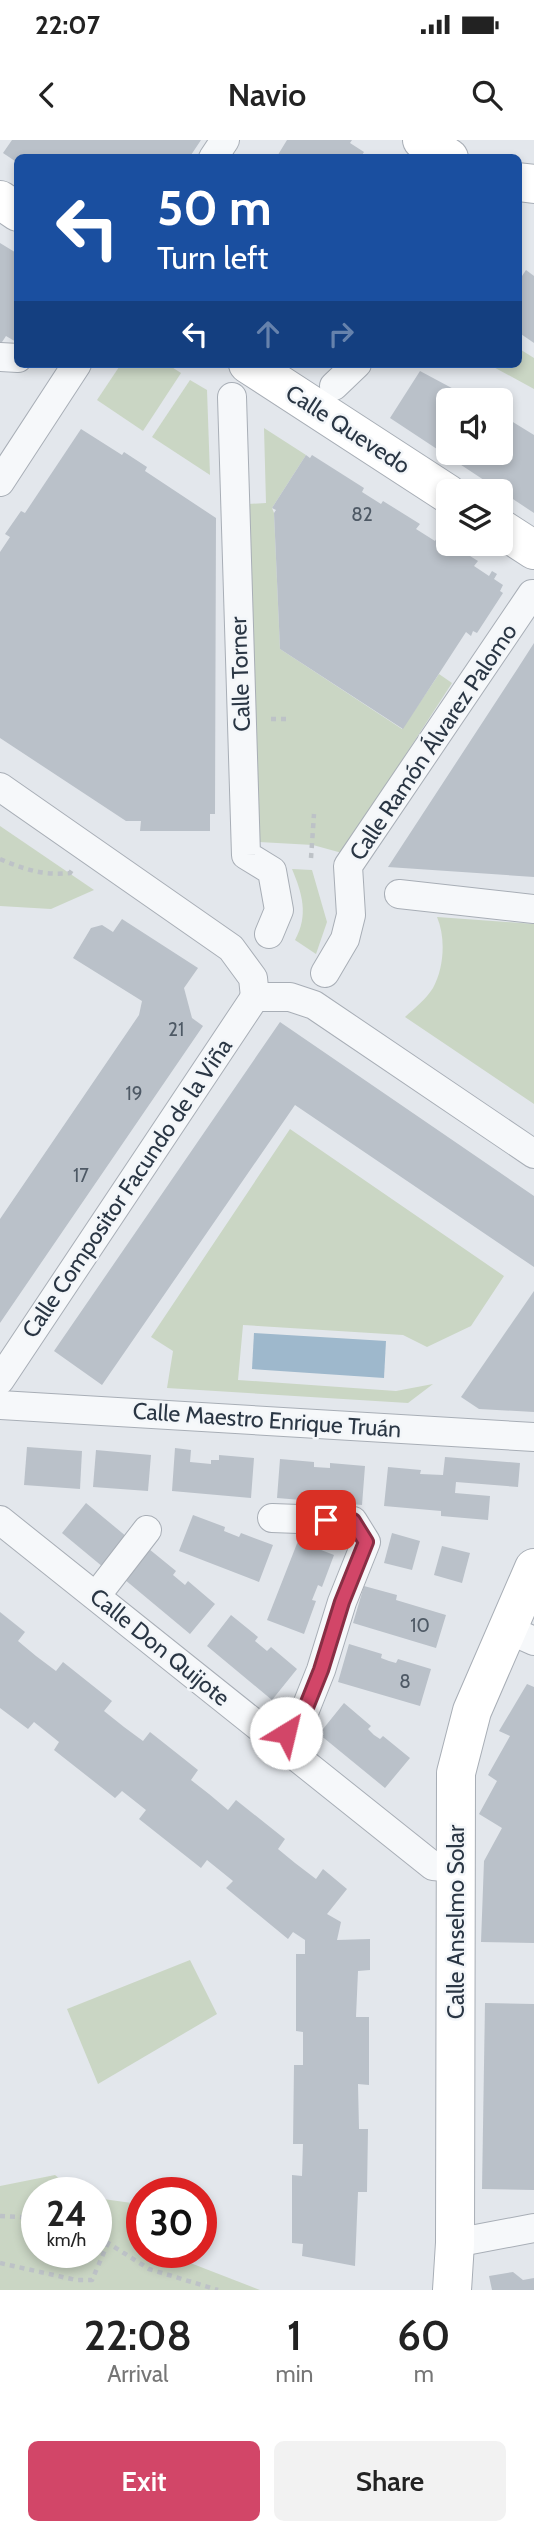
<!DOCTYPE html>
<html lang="en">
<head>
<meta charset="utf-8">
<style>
  :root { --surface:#fff; --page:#f2f2f2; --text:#222; --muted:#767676; --accent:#d24668 }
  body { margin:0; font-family:Cabin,sans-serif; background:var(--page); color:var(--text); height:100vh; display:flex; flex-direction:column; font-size:26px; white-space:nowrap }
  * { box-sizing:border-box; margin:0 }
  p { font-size:23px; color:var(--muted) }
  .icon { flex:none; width:38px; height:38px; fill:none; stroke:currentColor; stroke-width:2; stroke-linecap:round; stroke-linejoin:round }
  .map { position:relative; height:2150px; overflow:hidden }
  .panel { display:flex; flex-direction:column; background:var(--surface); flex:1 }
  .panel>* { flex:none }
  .banner { position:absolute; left:14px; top:14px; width:508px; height:214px; border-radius:10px; box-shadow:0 4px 10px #0003; background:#1a4fa0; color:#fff; overflow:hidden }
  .controls { position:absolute; left:436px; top:248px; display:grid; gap:14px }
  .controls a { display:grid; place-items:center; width:77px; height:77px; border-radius:10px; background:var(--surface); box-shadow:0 4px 10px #0003; font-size:35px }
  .speed { position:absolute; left:21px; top:2037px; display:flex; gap:14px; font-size:35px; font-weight:700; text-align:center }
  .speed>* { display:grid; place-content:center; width:91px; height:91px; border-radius:50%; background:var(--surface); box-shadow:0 4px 10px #0003; line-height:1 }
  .speed small { font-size:18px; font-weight:400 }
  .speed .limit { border:10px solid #d22; background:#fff; color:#111 }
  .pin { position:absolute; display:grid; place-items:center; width:60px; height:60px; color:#fff; margin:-30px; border-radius:14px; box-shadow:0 4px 10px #0006 }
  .me { position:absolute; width:77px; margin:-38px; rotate:36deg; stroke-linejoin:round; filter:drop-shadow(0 0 5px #0008) }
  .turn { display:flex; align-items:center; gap:24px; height:147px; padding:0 28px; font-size:32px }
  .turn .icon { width:91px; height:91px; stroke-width:2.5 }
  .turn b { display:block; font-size:49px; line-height:60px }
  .lanes { display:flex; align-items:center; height:66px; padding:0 28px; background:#0003; justify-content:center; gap:35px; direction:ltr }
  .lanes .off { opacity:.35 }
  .eta { display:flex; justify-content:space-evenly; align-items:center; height:119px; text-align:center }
  .eta b { font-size:42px; font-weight:600; line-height:49px }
  .button { display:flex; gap:14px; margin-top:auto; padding:14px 28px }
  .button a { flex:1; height:80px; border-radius:10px; background:var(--accent); color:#fff; font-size:28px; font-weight:600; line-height:80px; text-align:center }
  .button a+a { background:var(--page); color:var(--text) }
  .status { display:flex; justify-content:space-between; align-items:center; height:49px; padding:0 35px; background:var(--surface); direction:ltr }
  .status svg { height:19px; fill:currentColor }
  header { display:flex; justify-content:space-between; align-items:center; height:91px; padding:0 28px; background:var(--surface); font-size:32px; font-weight:600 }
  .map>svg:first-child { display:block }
</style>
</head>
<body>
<div class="status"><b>22:07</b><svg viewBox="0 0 49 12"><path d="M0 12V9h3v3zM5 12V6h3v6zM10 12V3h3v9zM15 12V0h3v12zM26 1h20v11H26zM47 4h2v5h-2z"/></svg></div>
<header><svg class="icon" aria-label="back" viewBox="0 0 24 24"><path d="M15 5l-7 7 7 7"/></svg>Navio<svg class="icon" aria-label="search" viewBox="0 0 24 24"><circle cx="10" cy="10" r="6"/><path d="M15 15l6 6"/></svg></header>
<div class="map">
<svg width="534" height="2150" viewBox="0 0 534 2150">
  <rect width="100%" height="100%" fill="#e3e7ec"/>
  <g fill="#cad6c4">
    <path d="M518,208l16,10v31l-46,-25h30z"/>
    <path d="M121,224h46l14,9 -38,58 -46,-31z"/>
    <path d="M190,240l17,10 3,85 -58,-38z"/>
    <path d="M264,288l42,27 -34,53 2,5 6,136 122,80 37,-55 13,9 -110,170 -29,-8 -54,-3 -11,-338 18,-1z"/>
    <path d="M0,686l94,64 -43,19 -51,-3z"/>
    <path d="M292,729l20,1 15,52 -11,32 -21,-14c14,-25 7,-47 -3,-71z"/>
    <path d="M437,777l97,7v180l-129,-87c10,-9 21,-18 28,-29 11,-20 13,-50 4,-71z"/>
    <path d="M290,989l214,147 -33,50 -44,21 -24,-12 -160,-10 -5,55 158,11 37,-7 -25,19 -241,-15 6,-37 -22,-14z"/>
    <path d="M190,1820l27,54 -119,70 -31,-75z"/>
    <path d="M55,2035l22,18h-40v59h59v-54l43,6 3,8v40h20l98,38h-260v-104z"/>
  </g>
  <path fill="#9eb8cc" d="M254,1193l132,8 -2,37 -132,-9z"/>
  <g fill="#bac1c9">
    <path d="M12,0h189l-12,18h-171v5l-15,-10z"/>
    <path d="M287,0h65l-2,3 14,9 -4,6h-84z"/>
    <path d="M0,103l18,11v89l-12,-7 -6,9z"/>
    <path d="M526,130l8,6v67l-16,-11v-50z"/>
    <path d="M420,231l56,30h-28v52h52v-39l34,21v78l-144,-95z"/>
    <path d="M81,289l41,26 2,-3 23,15 -2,4 71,47 -1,296h-5v17h-70l1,-10h-15l-126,-83v-186l10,-15 -5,-3 16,-23 4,2z"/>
    <path d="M306,315l4,3 2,-3 52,33 -2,4 19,12 2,-3 37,23 -4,5 19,12 3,-5 40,25 -4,5 15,10 3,-5 5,3 -3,5 9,6 -3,6 3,2 -26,40 -4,-2 -2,5 -5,-4 -63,97 -123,-80 -6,-136 2,-3 -4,-2z"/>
    <path d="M534,503v234l-146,-10 130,-199z"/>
    <path d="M122,779l76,49 -14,20 8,30 11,8 -203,297v-104l139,-204 3,-14 -69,-43 18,-30 11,-3 11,7z"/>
    <path d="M280,882l254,174v71l-239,-162 -193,280 -48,-34z"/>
    <path d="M534,1151v121l-55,-3 -18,-12z"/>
    <path d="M27,1307l55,4 -2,38 -56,-4z"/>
    <path d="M175,1308l16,2 -1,12 21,2v-4h8v-5l35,3 -3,40 -79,-7z"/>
    <path d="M96,1310l55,5 -3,36 -55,-4z"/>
    <path d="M445,1317l75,6 -2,24 -62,-5 -1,11 35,3 -2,24 -47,-4v-5l-57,-5 4,-39 33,3 -1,4 23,1z"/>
    <path d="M280,1319l34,3v5l16,1v-5l35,3 -3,39 -85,-7z"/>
    <path d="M86,1363l41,34 -24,30 -41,-34z"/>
    <path d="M193,1375l32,12 -1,4 15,6 2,-4 32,12 -14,37 -80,-31z"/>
    <path d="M392,1393l28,8 -8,29 -28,-7z"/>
    <path d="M298,1401l36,14 -12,32 -4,-2 -6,15 4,1 -12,33 -37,-14z"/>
    <path d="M442,1406l28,7 -8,30 -28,-8z"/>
    <path d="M149,1409l27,22 -3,4 12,10 3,-4 27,23 -25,30 -66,-55z"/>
    <path d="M364,1446l33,9 -1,5 50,15 -10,33 -83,-25z"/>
    <path d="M0,1472l25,20 -7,9 18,15 20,15 7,-9 49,39 -8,10 20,16 19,14 7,-9 48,38 -7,10 18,14 19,16 8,-10 49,39 -7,10 17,14 21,16 7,-10 24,20 -20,25 14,8 -4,18 33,-1v31l-12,1 -2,46h13v68l-11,-1 1,45h9l-1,63h-9l-3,74 -53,-10 1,-12 -11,-1v-68l10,1 1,-32h-10l1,-79h9v-33l-7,-1v-77h9v-14l-12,-8 -5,7 -62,-51 7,-7 -26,-21 -6,8 -62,-49 7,-9 -24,-19 -7,7 -61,-48 5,-8 -25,-20 -6,7 -28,-21z"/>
    <path d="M231,1475l27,22 -3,4 12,10 4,-4 26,22 -25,31 -65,-54z"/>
    <path d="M349,1504l33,10 -1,4 8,3 7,2 2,-4 33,10 -11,37 -82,-24z"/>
    <path d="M527,1544l7,3v256l-53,-1 3,-81 18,-33 -23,-14 18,-33 -9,-6 22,-39 -11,-5z"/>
    <path d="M344,1563l27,23 -3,3 6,6 6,4 3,-3 27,22 -25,30 -66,-54z"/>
    <path d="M485,1863l49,1v186l-52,-1z"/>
    <path d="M513,2132l10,8 11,-2v12h-42l-3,-14z"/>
  </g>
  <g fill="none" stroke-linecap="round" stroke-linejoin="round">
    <g stroke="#a8aeb6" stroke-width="30">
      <g id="street">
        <path d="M213,18l12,-18"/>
        <path d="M0,217l18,1"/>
        <path d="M334,246l23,-22"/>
        <path d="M232,257l14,458 26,16 7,39 -10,24"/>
        <path d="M0,342l77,-118"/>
        <path d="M0,647l231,161 22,30 2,19"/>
        <path d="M399,754l135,15"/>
        <path d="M325,833l20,-34 6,-24 -3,-49 184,-272"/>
        <path d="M255,857h35l24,8 220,149"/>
        <path d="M0,1240l255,-383"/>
        <path d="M0,1265l534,32"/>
        <path d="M272,1378l81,3 13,21 -24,60 -21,68 -18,45 -25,27"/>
        <path d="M0,1380l433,346 22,2"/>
        <path d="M96,1456l51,-66"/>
        <path d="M507,1489l27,12"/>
        <path d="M455,2103l79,-15"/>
      </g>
    </g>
    <g stroke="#a8aeb6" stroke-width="40">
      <g id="secondary">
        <path d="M422,0l27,18"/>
        <path d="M518,42l16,2"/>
        <path d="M0,60l18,12"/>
        <path d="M248,224l200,130"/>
        <path d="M500,388l34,22"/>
        <path d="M452,2150l3,-47 1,-470 16,-62 62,-143"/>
      </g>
    </g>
    <g stroke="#bdc2c7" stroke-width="4.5" stroke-dasharray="5 5" stroke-linecap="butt">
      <path d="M271,579h16"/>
      <path d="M311,718l3,-44"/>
      <path d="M0,719c23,10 44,17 70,14l2,-3"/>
      <path d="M0,2076l37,2"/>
      <path d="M96,2099l12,4 41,26 69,21"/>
      <path d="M0,2123l76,17h16l16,-37"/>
    </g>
    <use href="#street" stroke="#f6f8fa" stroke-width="28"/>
    <use href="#secondary" stroke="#fff" stroke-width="38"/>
  </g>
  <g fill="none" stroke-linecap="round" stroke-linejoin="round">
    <g stroke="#882e44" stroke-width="18">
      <path id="route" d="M286,1593l17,-18 18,-45 21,-68 24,-60 -13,-21 -27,-1"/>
    </g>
    <use href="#route" stroke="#d24668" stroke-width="12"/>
  </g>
  <g text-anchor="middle" stroke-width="5" stroke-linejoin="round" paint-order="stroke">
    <g font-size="19" fill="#4e5965">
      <text x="362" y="381">82</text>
      <text x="176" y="896">21</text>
      <text x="134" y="960">19</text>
      <text x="81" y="1042">17</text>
      <text x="420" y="1492">10</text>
      <text x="405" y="1548">8</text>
    </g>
    <g font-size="23" fill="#2a3644" stroke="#f3f6f9">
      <text transform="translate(348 289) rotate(33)" y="8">Calle Quevedo</text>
      <text transform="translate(240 534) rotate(-92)" y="8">Calle Torner</text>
      <text transform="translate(433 602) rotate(-56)" y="8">Calle Ramón Álvarez Palomo</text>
      <text transform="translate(127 1048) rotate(-56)" y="8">Calle Compositor Facundo de la Viña</text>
      <text transform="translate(267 1280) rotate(4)" y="8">Calle Maestro Enrique Truán</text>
      <text transform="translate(160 1507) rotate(39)" y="8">Calle Don Quijote</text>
      <text transform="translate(456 1782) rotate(-90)" y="8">Calle Anselmo Solar</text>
    </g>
  </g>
</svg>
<div class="controls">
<a><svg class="icon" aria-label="sound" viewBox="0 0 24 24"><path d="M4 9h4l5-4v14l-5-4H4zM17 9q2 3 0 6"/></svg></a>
<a><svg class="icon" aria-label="layers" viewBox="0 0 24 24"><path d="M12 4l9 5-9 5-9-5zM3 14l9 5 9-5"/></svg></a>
</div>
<div class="speed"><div>24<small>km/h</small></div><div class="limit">30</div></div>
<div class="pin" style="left:326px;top:1380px;background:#d93025"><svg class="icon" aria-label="arrive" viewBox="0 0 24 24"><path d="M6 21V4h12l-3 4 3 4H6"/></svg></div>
<svg class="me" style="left:286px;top:1593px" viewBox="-20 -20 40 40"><circle r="19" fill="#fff"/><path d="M0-13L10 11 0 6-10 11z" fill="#d24668"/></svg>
<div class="banner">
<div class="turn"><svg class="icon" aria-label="left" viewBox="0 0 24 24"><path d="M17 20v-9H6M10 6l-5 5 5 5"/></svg><div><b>50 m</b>Turn left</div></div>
<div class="lanes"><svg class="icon" aria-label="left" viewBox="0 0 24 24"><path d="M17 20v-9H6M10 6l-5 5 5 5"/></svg><svg class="icon off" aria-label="ahead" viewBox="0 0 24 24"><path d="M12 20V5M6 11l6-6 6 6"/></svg><svg class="icon off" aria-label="right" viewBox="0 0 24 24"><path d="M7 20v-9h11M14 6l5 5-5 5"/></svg></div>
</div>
</div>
<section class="panel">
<div class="eta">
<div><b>22:08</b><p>Arrival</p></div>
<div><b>1</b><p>min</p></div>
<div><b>60</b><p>m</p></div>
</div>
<div class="button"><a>Exit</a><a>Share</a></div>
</section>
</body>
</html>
